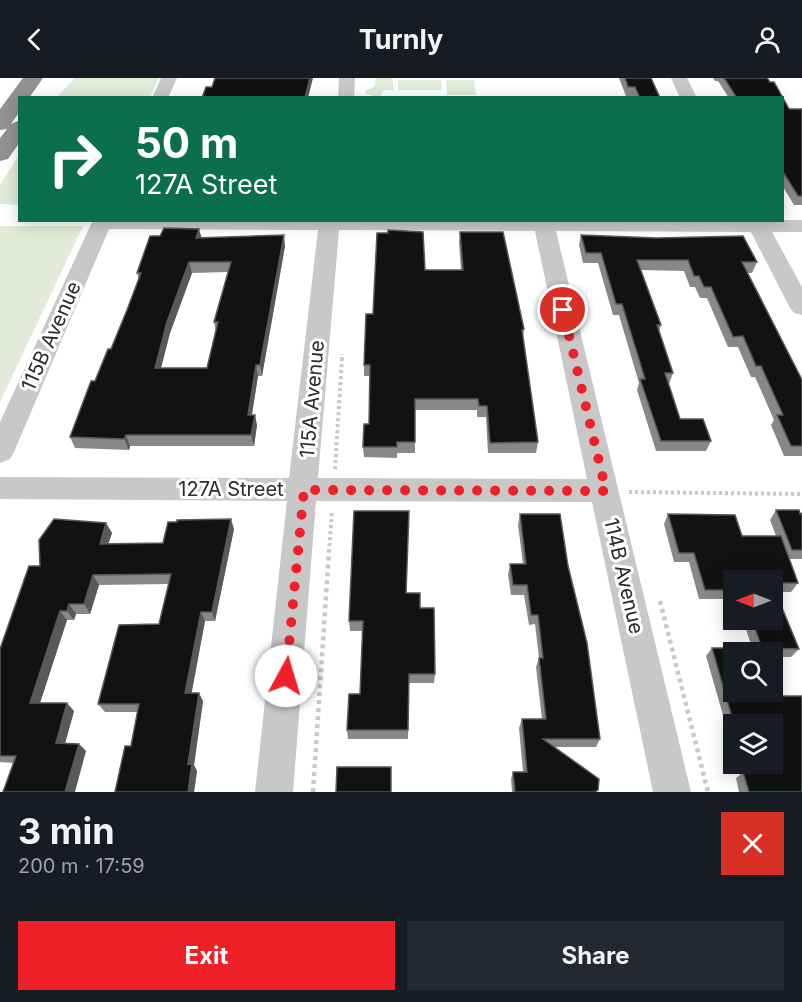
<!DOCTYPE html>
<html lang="en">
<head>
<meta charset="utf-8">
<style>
  :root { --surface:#171b24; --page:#242831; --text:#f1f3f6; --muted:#9ea1a6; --accent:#ef2128 }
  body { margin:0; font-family:Inter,sans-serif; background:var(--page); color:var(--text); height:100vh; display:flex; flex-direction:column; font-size:22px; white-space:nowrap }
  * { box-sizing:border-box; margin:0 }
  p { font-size:20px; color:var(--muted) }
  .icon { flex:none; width:33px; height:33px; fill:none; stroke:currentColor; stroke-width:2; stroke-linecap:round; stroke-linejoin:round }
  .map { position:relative; height:714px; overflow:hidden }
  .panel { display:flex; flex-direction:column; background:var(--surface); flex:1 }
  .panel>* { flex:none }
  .guide { position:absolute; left:18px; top:18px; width:766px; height:126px; border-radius:0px; box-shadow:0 3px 15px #0003; background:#0b6e4f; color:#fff; overflow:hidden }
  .needle { width:39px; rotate:270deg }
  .controls { position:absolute; left:723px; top:492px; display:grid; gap:12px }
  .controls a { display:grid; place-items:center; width:60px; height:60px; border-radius:0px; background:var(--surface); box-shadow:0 3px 15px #0003; font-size:30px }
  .pin { position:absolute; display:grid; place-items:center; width:51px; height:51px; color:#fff; margin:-26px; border:3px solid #fff; border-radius:50%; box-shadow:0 2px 6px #0007 }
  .me { position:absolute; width:66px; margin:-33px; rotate:6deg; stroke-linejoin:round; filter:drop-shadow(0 0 4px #0008) }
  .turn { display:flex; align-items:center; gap:21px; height:126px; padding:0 18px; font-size:27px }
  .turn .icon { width:78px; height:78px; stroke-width:2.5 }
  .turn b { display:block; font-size:42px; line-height:51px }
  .round { display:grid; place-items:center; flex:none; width:63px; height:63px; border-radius:0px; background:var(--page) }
  .head { display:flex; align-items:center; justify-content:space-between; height:102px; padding:0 18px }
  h1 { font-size:36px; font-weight:700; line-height:45px }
  .action { display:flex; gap:12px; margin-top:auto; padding:12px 18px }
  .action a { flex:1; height:69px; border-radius:0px; background:var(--accent); color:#fff; font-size:24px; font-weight:700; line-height:69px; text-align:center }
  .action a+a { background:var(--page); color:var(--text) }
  header { display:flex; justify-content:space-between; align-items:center; height:78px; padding:0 18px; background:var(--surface); font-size:27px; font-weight:700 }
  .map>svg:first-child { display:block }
</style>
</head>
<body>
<header><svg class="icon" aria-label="back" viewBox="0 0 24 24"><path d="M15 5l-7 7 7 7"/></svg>Turnly<svg class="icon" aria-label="person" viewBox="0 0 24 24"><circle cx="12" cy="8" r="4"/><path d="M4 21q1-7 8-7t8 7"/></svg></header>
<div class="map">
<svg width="802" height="714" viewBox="0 0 802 714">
  <rect width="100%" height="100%" fill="#fff"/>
  <g fill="#e1ebd7">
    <path d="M75,0h84l-9,19h-93z"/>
    <path d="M376,0h16l2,12h-10l-4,6 109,1h-112l-10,-3 -2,-3 10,-5z"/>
    <path d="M398,2h43l1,10h-44z"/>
    <path d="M446,2h28l2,15h-29z"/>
    <path d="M19,77v50l-19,-1v-19z"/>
    <path d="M0,148h83l-83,176z"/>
  </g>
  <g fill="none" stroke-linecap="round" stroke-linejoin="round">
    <path stroke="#c8c8c8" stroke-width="3" stroke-dasharray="2 2" stroke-linecap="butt" d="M342,281v-5"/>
    <g stroke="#c8c8c8" stroke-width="4" stroke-dasharray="3 3" stroke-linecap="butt">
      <path d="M335,391l7,-111"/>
      <path d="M629,414l173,2"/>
      <path d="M329,474l3,-41"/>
    </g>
    <g stroke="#c8c8c8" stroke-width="4.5" stroke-dasharray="4 4" stroke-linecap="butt">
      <path d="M660,523l48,191"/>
      <path d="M313,714l16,-241"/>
    </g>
    <g fill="#c8c8c8" fill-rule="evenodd">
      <path d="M161,0h16l-9,20h-16z"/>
      <path d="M339,0h16l-1,20h-16z"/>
      <path d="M671,0h16l10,20h-17z"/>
      <path d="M93,142h709v12h-30l30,55v28l-8,-2 -4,-5 -39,-76 -195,-1 135,561h-38l-61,-290 -276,-1 -23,291h-38l32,-291 -287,-2v-22l289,1 29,-248 -209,-1 -95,223 -4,7 -10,4v-41zM339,152l196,1 52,248 -269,-1z"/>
    </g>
    <path fill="#929292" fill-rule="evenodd" d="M23,0h20l-14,20h-9v13l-9,13 9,-4v22l-12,17 -8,2v-23l7,-9 -7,1v-21z"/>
  </g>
  <g fill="#888" fill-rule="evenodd">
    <path d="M619,0h32l9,20h-26l-1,-2h-7z"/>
    <path d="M713,0h54l16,20h-54l-11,-17h-3z"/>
    <path d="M783,20l6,11h13v96h-8l-11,-18z"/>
    <path d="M460,154l64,97 -1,9 15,104 -2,11h-48l-2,-36h-9v-7h-62v43h-18v5l-33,-1 -1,-10 6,-23 1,-48h-6v-11l9,-51 52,-44h36l-2,-27z"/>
    <path d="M581,157l176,27 -5,11h-5l55,107v76h-18l-13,-31 3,-5 -19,-43h-4l-13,-30h-10l-21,-49h-7l-5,-11h-5l-6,-16 -43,-1 20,55 -2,6 14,42 -4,11 11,35 31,22 -5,10h-50l-19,-61 2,-7 -20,-68h-6l-15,-52h-15l-4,-18z"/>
    <path d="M202,160l83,8 -23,130h-4l-6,39 5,10 -3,21h-124l-1,4 -54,-2 -5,-11 41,-88 16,-39 12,-30 -2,-7zM228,194l-14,50 2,10 -9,36h-46l9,-35 22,-60z"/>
    <path d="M776,432h23l1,4 2,-1v46h-13l9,24 -7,9h-15l23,57 -8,8h-19v-5h-38v40h38v-20l9,24h21v96h-63l-3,-14 4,-3 -4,-11h36v-40h-38v29l-28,-97 6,-8h40l-9,-28h29v-40h-38v25l-2,-6h-33l-10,-37h-15l-10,-38 4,-10 67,1 7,21h34l-6,-16z"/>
    <path d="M520,436l48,52 32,173 -4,8h-42l43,45h-85l-1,-13 2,-7h10l-4,-44 3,-9h20l-6,-52 3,-9 -4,-34 -6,1 -5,-30h-13l-3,-20 2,-11h13l-5,-39z"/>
    <path d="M106,445l6,10 -4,11 55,-1 71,-14 -19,92h-10l-14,72 12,8 -9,64 3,6 -3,21h-79l16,-46 7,-34h-33l-7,-8 61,-80 10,-40 -70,1 -9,29h-14l-2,6h-7l-27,83 34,8 -9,32 14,1 7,7 -73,12 -13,-1v-113z"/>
    <path d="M406,515l14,15 15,66 -1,9h-25l-1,56h-60l-1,-9 13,-36 3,-63h-13l-1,-10z"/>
  </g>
  <g fill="#595959">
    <path d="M310,0h3l-5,20h-3z"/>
    <path d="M199,151l3,10 -6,-1z"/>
    <path d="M284,157l1,11 -23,130 -2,-11z"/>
    <path d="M189,184l3,11 -22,60 -12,46 -3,-11 12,-46z"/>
    <path d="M256,287l2,11 -8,49 -2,-10z"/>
    <path d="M255,337l2,10 -3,21 -3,-11z"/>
    <path d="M126,357l4,11 -1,4 -5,-11z"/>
    <path d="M231,441l3,10 -19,92 -3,-9z"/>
    <path d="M106,445l6,10 -7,21 -5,-10z"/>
    <path d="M93,497l6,10 -9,29 -6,-10z"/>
    <path d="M69,526l7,10 -2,6 -7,-9z"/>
    <path d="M60,533l7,9 -30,92 -7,-9z"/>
    <path d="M201,534l4,9 -15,81 -5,-9z"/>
    <path d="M199,615l4,8 -9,64 3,6 -3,21h-6v-28z"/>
    <path d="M67,625l7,8 -11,40 -7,-8z"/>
    <path d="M79,666l7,7 -11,41h-10z"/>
  </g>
  <g fill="#121212" stroke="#595959" stroke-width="1.5" fill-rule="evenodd">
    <path d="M215,0h95l-5,20h-103l4,-11h6z"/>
    <path d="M625,0h26l9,20h-20l-5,-11h-7z"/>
    <path d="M724,0h43l3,4h4l9,16h-46z"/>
    <path d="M783,20l6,11h13v87h-4l-15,-24z"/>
    <path d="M164,150l35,1 -3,9 88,-3 -24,130h-4l-8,50h7l-4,20h-125l-2,4 -54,-2 21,-56h4l13,-32h3l16,-39 14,-37h-4l13,-37h10zM189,184h42l-17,60h4l-11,46h-52l12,-46z"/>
    <path d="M388,152l35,2 2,38h38l-3,-38h43l21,97 -2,1 16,112 -48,1 -3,-37h-8l-1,-7h-63v43h-18v5h-34l1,-23h5l1,-59h-6l2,-51h7l4,-81h11z"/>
    <path d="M581,157l76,3 86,-2 14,26h-15l60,118v66h-11l-14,-31h6l-22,-49h-5l-13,-30 -10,1 -22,-50h-7l-5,-11h-5l-6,-16h-51l24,65h-4l16,48h-8l15,46h23l8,22h-50l-21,-62h5l-23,-75h-6l-15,-51h-15z"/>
    <path d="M776,432h23l1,4 2,-1v37h-10z"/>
    <path d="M354,433h55l-3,82h14v15h14l1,66h-26l-1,56h-61l2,-36h11l3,-73h-14z"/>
    <path d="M520,436h40l8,52 19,77 13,96h-57l56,40 -1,11 -3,2h-80l-2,-20h14l-5,-53h24l-7,-61h4l-5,-43h-7l-4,-30h-14l-3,-21h16z"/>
    <path d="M668,436l67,1 7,21h39l17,47h-26v-3h-38v10h-29l-11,-37h-15z"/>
    <path d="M54,441l52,4 -6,21 63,-1 5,-21h9v-2l54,-1 -19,93h-11l-16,81h14l-11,71 4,-1 -4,29h-73l10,-46h6l8,-42h-41l21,-79 40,-1 12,-50 -78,1 -9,29h-15l-2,7h-7l-30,92h37l-11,40 23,1 -14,48h-62l13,-36h-16v-107l29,-83h11l-1,-26z"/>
    <path d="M772,506l27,65 -34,-1 1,4h-32v40h38v-20l9,24h21v96h-53l-6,-20h5l-2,-8h26v-40h-38l-22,-76h50l-10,-28h20z"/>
    <path d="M337,689h54v25h-55z"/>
  </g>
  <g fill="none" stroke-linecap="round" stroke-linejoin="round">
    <path stroke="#ef2128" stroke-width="10" stroke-dasharray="0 18" d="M286,598l18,-186 302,1 -43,-181"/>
  </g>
  <g text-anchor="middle" stroke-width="6" stroke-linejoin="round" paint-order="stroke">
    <g font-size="20" fill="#2b2b2b" stroke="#fff">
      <text transform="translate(51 258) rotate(-66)" y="7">115B Avenue</text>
      <text transform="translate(312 321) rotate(-85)" y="7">115A Avenue</text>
      <text x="231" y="418">127A Street</text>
      <text transform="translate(624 498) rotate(77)" y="7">114B Avenue</text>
    </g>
  </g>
</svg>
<div class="controls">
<a><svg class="needle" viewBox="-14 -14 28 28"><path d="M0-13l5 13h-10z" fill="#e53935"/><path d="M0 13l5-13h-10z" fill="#9ea1a6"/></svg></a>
<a><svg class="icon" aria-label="search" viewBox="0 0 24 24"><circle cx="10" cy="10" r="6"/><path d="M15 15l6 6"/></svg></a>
<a><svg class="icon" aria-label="layers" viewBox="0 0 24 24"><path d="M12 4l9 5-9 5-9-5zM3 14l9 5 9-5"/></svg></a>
</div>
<div class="pin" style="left:563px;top:232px;background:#d93025"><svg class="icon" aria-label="arrive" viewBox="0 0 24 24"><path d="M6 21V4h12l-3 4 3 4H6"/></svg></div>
<svg class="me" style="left:286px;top:598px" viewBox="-20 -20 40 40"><circle r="19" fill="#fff"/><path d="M0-13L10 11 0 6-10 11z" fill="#ef2128"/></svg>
<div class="guide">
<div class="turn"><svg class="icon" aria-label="right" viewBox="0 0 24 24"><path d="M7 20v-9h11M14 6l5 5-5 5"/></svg><div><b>50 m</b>127A Street</div></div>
</div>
</div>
<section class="panel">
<div class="head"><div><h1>3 min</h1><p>200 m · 17:59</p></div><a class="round" style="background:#d93025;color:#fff"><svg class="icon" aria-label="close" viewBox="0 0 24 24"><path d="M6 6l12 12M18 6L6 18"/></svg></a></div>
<div class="action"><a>Exit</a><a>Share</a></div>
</section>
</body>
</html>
